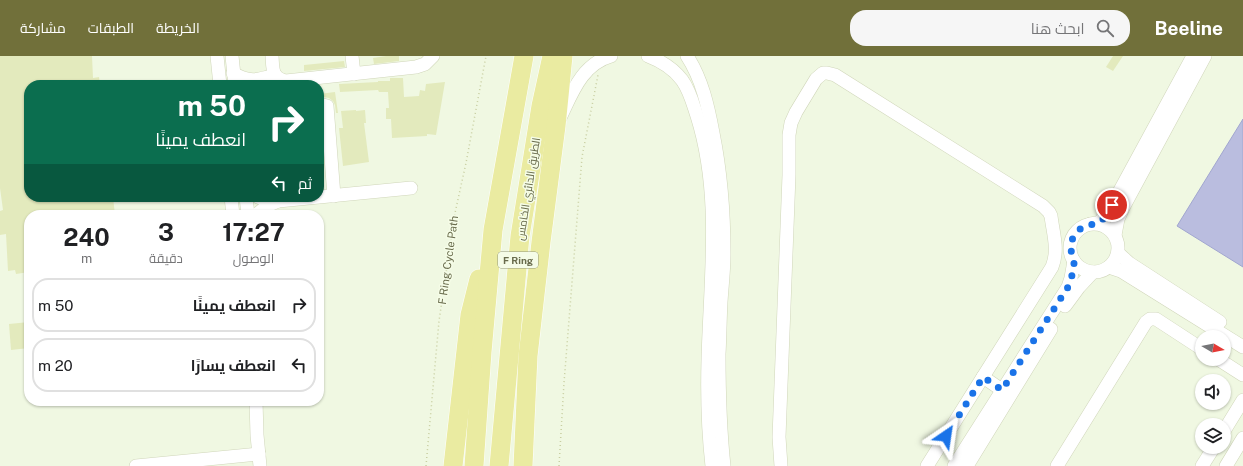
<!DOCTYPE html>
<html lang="ar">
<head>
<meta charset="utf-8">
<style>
  :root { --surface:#fff; --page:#f6f6f6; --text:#202124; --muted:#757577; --line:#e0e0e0; --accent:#71703a }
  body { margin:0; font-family:"Public Sans",Cairo,sans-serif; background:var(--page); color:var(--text); direction:rtl; height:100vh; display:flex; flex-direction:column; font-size:15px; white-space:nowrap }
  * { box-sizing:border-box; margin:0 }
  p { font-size:13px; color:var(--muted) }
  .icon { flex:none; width:22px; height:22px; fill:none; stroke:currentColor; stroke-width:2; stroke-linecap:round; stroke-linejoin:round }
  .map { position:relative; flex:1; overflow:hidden; direction:ltr }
  .sheet { position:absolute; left:24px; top:154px; width:300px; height:196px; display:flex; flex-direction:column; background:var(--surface); border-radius:16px; box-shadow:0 1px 3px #0004; direction:rtl }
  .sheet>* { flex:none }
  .guide { position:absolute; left:24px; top:24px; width:300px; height:122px; border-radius:16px; box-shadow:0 1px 3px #0004; direction:rtl; background:#0b6e4f; color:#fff; overflow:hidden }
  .needle { width:26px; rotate:100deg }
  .fabs { position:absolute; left:1195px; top:274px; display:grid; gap:8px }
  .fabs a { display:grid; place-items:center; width:36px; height:36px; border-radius:50%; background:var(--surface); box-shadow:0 1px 3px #0004; font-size:20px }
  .pin { position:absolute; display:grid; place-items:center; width:34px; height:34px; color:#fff; margin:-17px; border:2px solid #fff; border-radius:50%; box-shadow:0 1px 4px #0007 }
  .me { position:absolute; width:44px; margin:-22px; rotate:32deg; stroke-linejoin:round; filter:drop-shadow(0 0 3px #0008) }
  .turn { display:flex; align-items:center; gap:14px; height:84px; padding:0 12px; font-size:18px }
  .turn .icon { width:52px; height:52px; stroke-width:2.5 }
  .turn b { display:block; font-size:28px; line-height:34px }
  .then { display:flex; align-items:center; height:38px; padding:0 12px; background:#0003; gap:8px; font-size:15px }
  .eta { display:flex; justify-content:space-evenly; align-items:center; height:68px; text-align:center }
  .eta b { font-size:24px; font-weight:700; line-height:28px }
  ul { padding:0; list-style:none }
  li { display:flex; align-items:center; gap:12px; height:54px; margin:0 8px 6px; padding:0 4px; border:2px solid var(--line); border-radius:16px }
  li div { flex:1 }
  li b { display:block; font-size:15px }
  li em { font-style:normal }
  header { display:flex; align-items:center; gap:24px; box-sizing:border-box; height:56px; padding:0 20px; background:var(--accent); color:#fff }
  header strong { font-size:19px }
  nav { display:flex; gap:22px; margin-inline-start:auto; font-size:14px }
  .search { width:280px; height:36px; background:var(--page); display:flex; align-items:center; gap:10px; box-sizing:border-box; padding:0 14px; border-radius:16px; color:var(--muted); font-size:15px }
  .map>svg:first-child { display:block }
</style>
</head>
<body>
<header>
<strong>Beeline</strong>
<div class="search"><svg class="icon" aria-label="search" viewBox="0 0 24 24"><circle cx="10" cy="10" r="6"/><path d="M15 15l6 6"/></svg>ابحث هنا</div>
<nav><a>الخريطة</a><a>الطبقات</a><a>مشاركة</a></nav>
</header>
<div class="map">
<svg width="1243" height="410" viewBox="0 0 1243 410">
  <rect width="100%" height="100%" fill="#f0f8e2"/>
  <path fill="#babddf" stroke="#a1a6cf" d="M1243,63v148l-66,-41z"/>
  <g fill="#e3eabd">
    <path d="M0,0h92l1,22 6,-1 1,8h-71v112h84l2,18h-86v57l-13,2 -1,-4 -7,1 -2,-37 -6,1v-24l3,-1 -3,-22z"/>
    <path d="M386,0h13v5l-25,3 -1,-6z"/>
    <path d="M1113,0h10l-10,15 -7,-4z"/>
    <path d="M344,5l1,6 -41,4v-6z"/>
    <path d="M390,22h13l1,19 15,-1 1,-6 5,1 1,-7 19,-2 -9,53 -9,-1v2l-35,2 -1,-19h-5v-11h3l-1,-16h-9l-1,-2 -38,2 -1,-8 39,-2v-1h12z"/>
    <path d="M335,36l3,21h-2l-1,-8 -2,-4 -4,-3 -10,-2v-2z"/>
    <path d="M356,54v1l9,-1 1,13h-2l5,39 -26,4 -4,-38h4l-2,-17z"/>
    <path d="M29,266v26l-18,2 -2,-26z"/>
  </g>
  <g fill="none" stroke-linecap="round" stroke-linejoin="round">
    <g stroke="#d0d6ba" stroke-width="14">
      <g id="minor">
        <path d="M217,0l3,29"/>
        <path d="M232,0l3,29"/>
        <path d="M272,0c1,12 -1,22 14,25l130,-14 9,-3 8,-8"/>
        <path d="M352,0l2,18"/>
        <path d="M648,0c13,5 25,12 34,24 8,11 11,24 15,36 25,79 13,163 11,244 -1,36 0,71 4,106"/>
        <path d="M687,0c15,23 21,50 26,77 8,40 11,80 11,121 0,16 -2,32 -3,48 -1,17 -1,35 -2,52 0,37 1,75 5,112"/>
        <path d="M233,17c16,10 25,7 42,2"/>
        <path d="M319,48l8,2 7,90"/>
        <path d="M560,62c12,-25 22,-54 51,-62"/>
        <path d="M231,141l2,18"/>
        <path d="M246,141l2,18"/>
        <path d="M258,141l9,3 11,1 133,-13"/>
        <path d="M256,159l11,-9 11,-5"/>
        <path d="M1090,168l10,-2 12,-17 81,-149"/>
        <circle cx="1094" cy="192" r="24"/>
        <path d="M1115,179l3,-16 5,-11 82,-152"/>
        <path d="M1118,197l11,10 91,59"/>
        <path d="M1109,211l12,4 122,76"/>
        <path d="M1065,250l14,-19 14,-15"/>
        <path d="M1218,303l25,16"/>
        <path d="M983,321l19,13"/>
        <path d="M256,345l1,34 3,31"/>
        <path d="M1224,375l19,-31"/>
        <path d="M136,410l123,-12"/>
        <path d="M781,410l-2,-29 1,-26 9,-236v-40l2,-12 5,-11 20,-33 7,-6h4l8,2 208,131 6,6 2,4c2,17 8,34 1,51l-125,199"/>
        <path d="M954,410l114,-179 3,-9 3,-17"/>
        <path d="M967,410l84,-137"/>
        <path d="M1057,410l89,-144 4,-3h6l46,30"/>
        <path d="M1202,410l12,-19"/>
        <path d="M1226,410l17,-28"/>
      </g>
    </g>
    <g stroke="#fff" stroke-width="20">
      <g id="highway">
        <path d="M453,410l17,-151 9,-36"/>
        <path d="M474,410l8,-114 11,-122 31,-174"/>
        <path d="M499,410l21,-230 21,-130 11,-50"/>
        <path d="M523,410l5,-110 13,-114 15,-116 7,-70"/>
      </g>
    </g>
    <g stroke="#c8cea1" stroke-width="1.5" stroke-dasharray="1 3" stroke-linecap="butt">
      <path d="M426,410l13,-145 16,-108 11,-50 20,-107"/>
      <path d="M559,410l5,-83 18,-226 16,-82"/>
    </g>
    <use href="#minor" stroke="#fff" stroke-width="13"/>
    <use href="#highway" stroke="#eaeba1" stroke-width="19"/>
  </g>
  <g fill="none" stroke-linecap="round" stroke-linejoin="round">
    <path stroke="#1a73e8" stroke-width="7" stroke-dasharray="0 12.6" d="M946,380l37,-59 19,13 66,-103c3,-8 6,-16 6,-25 0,-9 -7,-12 -1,-24 6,-13 15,-11 26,-16 5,-2 10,-12 13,-17"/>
  </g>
  <g text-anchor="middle" stroke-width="3" stroke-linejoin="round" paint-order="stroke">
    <rect fill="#f5fce7" stroke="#93977a" stroke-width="1" x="498" y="196" width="40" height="16" rx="3"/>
    <g font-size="10" font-weight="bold" fill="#696c4c">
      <text x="518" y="208">F Ring</text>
    </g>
    <g font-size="11" fill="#696c4c" stroke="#f5fce7">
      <text transform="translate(528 133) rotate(-81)" y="4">الطريق الدائري الخامس</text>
      <text transform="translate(448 204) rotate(-82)" y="4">F Ring Cycle Path</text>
    </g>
  </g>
</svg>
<div class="fabs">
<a><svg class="needle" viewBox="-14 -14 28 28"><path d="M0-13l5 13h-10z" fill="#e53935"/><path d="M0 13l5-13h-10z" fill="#757577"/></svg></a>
<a><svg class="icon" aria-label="sound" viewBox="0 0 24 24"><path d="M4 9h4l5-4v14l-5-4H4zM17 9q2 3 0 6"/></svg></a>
<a><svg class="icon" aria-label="layers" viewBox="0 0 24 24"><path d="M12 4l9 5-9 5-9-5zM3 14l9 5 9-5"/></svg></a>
</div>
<div class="pin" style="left:1112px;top:149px;background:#d93025"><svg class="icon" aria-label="arrive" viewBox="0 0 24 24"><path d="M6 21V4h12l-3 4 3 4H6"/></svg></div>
<svg class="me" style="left:946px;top:380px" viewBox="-20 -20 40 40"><path d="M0-17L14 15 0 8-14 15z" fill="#1a73e8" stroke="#fff" stroke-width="4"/></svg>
<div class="guide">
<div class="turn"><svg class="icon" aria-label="right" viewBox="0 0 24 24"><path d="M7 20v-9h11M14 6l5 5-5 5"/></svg><div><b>50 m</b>انعطف يمينًا</div></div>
<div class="then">ثم<svg class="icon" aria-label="left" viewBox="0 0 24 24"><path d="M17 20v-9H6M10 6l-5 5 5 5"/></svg></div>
</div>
<section class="sheet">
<div class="eta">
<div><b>17:27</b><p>الوصول</p></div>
<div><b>3</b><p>دقيقة</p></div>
<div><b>240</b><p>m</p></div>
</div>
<ul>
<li><svg class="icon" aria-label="right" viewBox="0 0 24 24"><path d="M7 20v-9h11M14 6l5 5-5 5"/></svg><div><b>انعطف يمينًا</b></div><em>50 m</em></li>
<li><svg class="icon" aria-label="left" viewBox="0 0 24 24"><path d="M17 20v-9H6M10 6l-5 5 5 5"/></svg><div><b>انعطف يسارًا</b></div><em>20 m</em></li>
</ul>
</section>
</div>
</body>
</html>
